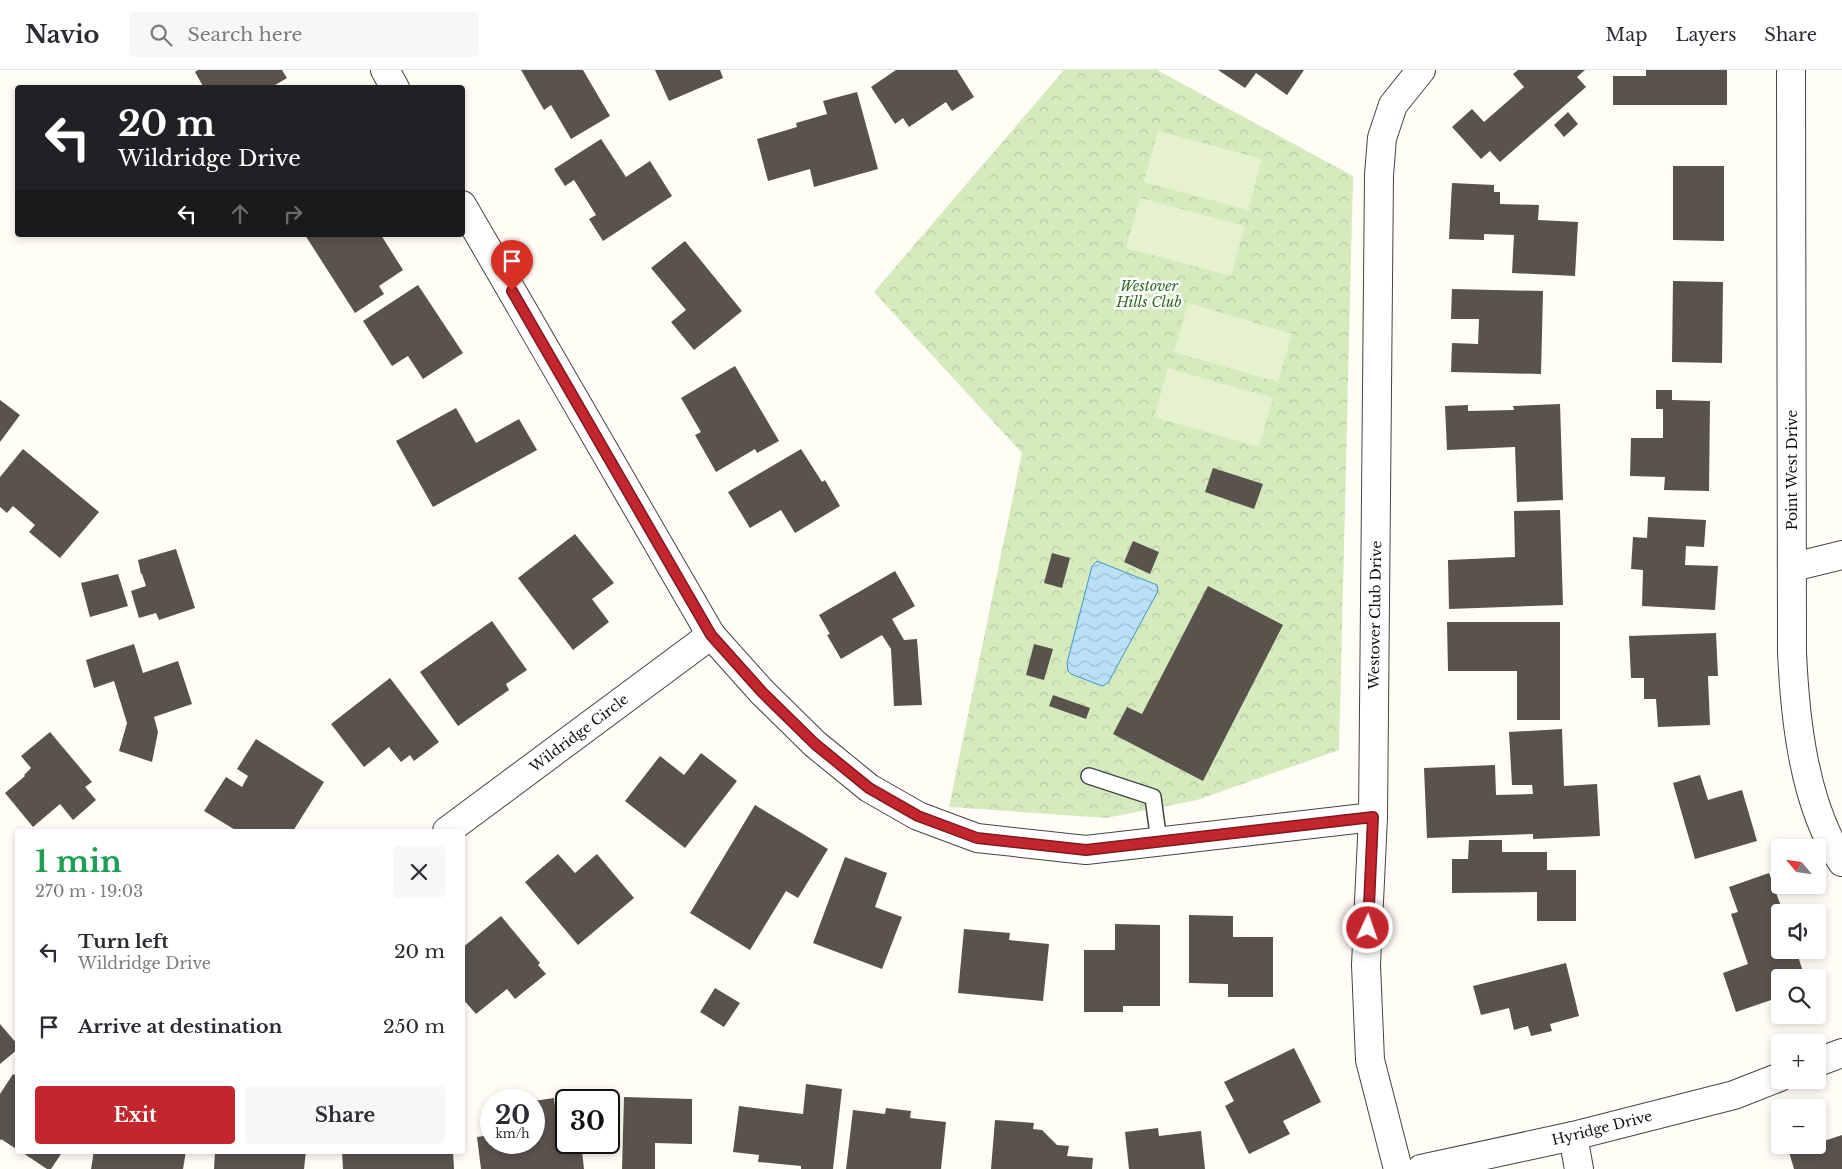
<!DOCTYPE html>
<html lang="en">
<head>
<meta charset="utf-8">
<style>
  :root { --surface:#fff; --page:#f7f7f7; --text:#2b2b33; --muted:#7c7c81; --line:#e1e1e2; --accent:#c4262e }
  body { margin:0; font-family:"Libre Baskerville",serif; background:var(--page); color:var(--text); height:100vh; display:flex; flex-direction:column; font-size:19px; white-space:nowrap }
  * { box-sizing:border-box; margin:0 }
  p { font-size:16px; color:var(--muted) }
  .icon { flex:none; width:28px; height:28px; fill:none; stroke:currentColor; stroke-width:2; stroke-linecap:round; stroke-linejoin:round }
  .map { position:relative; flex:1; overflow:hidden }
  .sheet { position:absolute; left:15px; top:759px; width:450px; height:325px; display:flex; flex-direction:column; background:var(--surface); border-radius:5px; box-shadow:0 2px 8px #0003 }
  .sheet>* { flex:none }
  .top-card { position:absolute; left:15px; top:15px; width:450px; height:152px; border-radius:5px; box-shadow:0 2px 8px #0003; background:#202124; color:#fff; overflow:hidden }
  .needle { width:32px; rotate:299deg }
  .tools { position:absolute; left:1771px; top:769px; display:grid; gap:10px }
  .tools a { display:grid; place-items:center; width:55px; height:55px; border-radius:5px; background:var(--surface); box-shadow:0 2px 8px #0003; font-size:25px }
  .speed { position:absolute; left:480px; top:1019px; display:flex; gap:10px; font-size:25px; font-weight:700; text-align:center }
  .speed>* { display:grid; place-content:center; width:65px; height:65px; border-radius:50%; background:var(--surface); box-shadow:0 2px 8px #0003; line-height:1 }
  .speed small { font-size:12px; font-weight:400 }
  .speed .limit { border:2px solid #111; border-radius:8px; background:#fff; color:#111 }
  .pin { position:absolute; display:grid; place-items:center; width:42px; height:42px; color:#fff; margin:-51px -21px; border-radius:50% 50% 50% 0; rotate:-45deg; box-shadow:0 0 5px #0007 }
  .pin .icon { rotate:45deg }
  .me { position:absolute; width:55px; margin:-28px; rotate:3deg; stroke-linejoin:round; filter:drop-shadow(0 0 4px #0008) }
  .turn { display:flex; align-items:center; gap:18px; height:105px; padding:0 20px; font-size:22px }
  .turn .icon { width:65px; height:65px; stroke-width:2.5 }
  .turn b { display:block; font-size:35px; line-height:42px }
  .lanes { display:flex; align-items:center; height:48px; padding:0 20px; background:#0003; justify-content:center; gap:25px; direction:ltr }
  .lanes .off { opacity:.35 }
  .round { display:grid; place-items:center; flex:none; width:52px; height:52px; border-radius:5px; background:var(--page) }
  .head { display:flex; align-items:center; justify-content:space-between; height:85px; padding:0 20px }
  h1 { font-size:30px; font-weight:700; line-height:38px; color:#1e9e55 }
  .cta { display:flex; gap:10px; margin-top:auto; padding:10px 20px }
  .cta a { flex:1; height:58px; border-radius:5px; background:var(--accent); color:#fff; font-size:20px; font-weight:700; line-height:58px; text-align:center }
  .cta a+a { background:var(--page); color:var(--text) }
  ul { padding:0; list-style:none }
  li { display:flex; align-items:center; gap:15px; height:75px; padding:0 20px }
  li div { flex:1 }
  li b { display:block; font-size:19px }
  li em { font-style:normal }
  header { display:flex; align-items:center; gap:30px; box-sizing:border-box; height:70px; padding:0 25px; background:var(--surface); border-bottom:1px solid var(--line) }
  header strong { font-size:24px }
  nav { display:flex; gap:28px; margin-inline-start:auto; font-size:18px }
  .search { width:350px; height:45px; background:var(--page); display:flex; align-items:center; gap:12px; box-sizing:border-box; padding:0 18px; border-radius:5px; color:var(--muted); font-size:19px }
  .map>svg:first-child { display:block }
</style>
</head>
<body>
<header>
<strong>Navio</strong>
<div class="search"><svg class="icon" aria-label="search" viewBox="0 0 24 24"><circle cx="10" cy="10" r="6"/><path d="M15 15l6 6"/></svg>Search here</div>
<nav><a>Map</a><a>Layers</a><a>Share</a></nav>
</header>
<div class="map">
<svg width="1842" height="1099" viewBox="0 0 1842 1099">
  <defs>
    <pattern id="park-crowns" width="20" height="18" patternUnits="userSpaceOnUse" patternTransform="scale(1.25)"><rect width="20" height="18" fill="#d5ebbd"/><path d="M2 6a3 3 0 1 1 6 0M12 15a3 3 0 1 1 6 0" fill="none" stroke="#b6c8a1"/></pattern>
    <pattern id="water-waves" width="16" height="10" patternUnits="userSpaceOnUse" patternTransform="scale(1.25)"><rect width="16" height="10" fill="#b9e0f7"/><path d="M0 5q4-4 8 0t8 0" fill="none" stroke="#9ebfd3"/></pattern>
  </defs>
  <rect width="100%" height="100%" fill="#fffdf5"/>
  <path fill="url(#park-crowns)" d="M1064,0h93l196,106 -14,574 -142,50 -91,18 -157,-11 73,-354 -148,-161z"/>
  <g fill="#e6f2cf">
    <path d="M1158,61l104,28 -14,51 -104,-28z"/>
    <path d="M1140,128l105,28 -14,50 -105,-28z"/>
    <path d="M1188,233l104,31 -14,48 -104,-30z"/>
    <path d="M1168,298l105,30 -14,49 -105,-30z"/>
  </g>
  <path fill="url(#water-waves)" stroke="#3f96cf" d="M1097,491l60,24 1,6 -50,92 -6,3 -31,-12 -3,-3 -1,-8 25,-97z"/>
  <g fill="#5a524d">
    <path d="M198,0h84l5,8 -17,10h-66l-9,-16z"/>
    <path d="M521,0h62l27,46 -39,23 -20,-34 -7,5z"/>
    <path d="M655,0h65l3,8 -54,23z"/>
    <path d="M896,0h61l17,27 -22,14 -6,-9 -37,25 -6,-9 -8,6 -24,-37z"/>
    <path d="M1218,0h86l-17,25 -31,-22 -11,15z"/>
    <path d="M1518,0h67l-8,7 9,10 -86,75 -10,-11 -9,8 -29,-32 20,-18 12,13 40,-35 -11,-13z"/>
    <path d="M1646,0h81v35h-114v-29h33z"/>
    <path d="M857,22l21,77 -64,18 -4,-18 -42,12 -11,-42 40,-12 -1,-4 31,-9 -4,-13z"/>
    <path d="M1568,42l10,12 -14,13 -10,-12z"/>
    <path d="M601,69l25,38 24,-16 22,35 -69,45 -14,-22 7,-4 -22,-35 -9,6 -11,-17z"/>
    <path d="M1673,96h51v75l-51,-1z"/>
    <path d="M1452,113l42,2v7h6v12l39,1 -1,15 40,2 -3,54 -63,-3 2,-38 -30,-1v6l-35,-1z"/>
    <path d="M305,165h76l22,35 -24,16 5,8 -29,19z"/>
    <path d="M685,171l57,70 -48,39 -23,-28 15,-12 -35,-42z"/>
    <path d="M1673,211l50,1 -1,81 -50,-1z"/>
    <path d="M418,215l45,68 -40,26 -15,-23 -16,10 -29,-45z"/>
    <path d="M1452,219l91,2 -2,83 -90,-2 1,-29 26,1 1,-25h-28z"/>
    <path d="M735,296l44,75 -22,12 -2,-4 -39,23 -21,-37 6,-3 -20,-34z"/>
    <path d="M1656,320h16v10l38,1 -1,90 -45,-1 1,-13 -35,-1 1,-38h32v-29h-7z"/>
    <path d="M0,330l20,15 -20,27z"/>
    <path d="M1560,334l3,96 -46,2 -2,-55 -68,3 -2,-44 23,-1v6l46,-1 -1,-4z"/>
    <path d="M456,338l20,35 43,-24 18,31 -104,57 -37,-66z"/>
    <path d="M23,379l76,63 -39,46 -31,-26 6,-7 -22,-19 -6,7 -7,-6v-30z"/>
    <path d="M801,379l21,33 3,-2 15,26 -45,27 -14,-23 -31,18 -22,-36z"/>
    <path d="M1213,398l50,16 -9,25 -49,-17z"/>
    <path d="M1560,440l3,95 -114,4 -1,-49 67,-3 -1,-46z"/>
    <path d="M1648,447l58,3 -2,27 -18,-1 -1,19 33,1 -3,44 -73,-4 1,-36 -12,-1 2,-32 14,1z"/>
    <path d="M575,464l39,49 -22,16 17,23 -36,28 -55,-72z"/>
    <path d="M1133,471l26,11 -9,22 -26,-12z"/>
    <path d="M176,479l19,59 -36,12 -3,-7 -17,5 -8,-27 15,-5 -4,-12h-1l-3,-14z"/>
    <path d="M1052,483l18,5 -8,30 -18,-5z"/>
    <path d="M895,501l20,35 -23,13 12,21 13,-1 5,66 -28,1 -3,-57 -9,-14 -41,24 -14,-24 3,-1 -11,-19z"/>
    <path d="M118,504l10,32 -38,11 -9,-34z"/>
    <path d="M1208,516l75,39 -80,156 -90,-47 14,-27 15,7z"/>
    <path d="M492,551l35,49 -21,14 3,6 -51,36 -38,-54z"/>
    <path d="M1447,552h113v98h-43v-49h-69z"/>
    <path d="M1716,563l2,43h-10l2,49 -52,2 -2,-28h-12v-21h-13l-2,-42z"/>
    <path d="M134,574l9,29 35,-12 14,43 -38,13 4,15 -6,30 -33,-11 8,-28 -13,-42 -20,7 -8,-28z"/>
    <path d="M1034,574l19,5 -9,31 -18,-5z"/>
    <path d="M390,608l49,64 -25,19 -4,-6 -9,7 -12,-15 -25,20 -33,-43z"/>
    <path d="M1053,625l37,13 -4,11 -37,-13z"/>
    <path d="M1562,659l2,57 33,-2 3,52 -67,3v-5l-106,4 -3,-70 71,-3 1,30 37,-1 -1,-9h-20l-3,-53z"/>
    <path d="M50,662l42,50 -7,5 11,13 -23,20 -13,-16 -27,23 -28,-34 20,-17 -1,-1 7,-7 -10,-12z"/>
    <path d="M256,669l68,43 -31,49h-56l-33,-20 22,-34 16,10 6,-11 -11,-7z"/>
    <path d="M701,683l36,28 -52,67 -60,-47 35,-45 24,19z"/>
    <path d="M1700,705l8,25 34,-10 15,51 -62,18 -22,-76z"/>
    <path d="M755,735l73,44 -30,49 -12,-7 -36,59 -60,-37z"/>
    <path d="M1469,770h33v12h45v18h29v51h-39v-29l-85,1v-34h16z"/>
    <path d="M558,784l17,19 22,-19 37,44 -56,47 -53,-63z"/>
    <path d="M845,787l42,16 -12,34 27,10 -20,52 -69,-26z"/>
    <path d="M1769,803l14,39h-3v38h16l9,28h-25v19l-44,15 -13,-39 25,-9 -17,-50 7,-2 -9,-25z"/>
    <path d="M1189,845l44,1v21h40v60h-45v-13l-39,-1z"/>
    <path d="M501,846l39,47 -2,2 8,9 -31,25 -8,-10 -31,25 -14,-16v-50z"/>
    <path d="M1115,854l45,1v81h-37v6h-39v-62h31z"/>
    <path d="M964,859l46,4 -1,7 40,4 -6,57 -85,-8z"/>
    <path d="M1566,893l13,53 -29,8 2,7 -21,5 -3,-10 -14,4 -5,-22 -28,7 -8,-29z"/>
    <path d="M715,918l25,15 -16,24 -24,-15z"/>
    <path d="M0,954l18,21v4l-18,15z"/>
    <path d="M1294,978l27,54 -38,19 7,13 -41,20 -24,-48 9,-5 -10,-19z"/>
    <path d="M13,1004l5,3v73l-17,-11 -1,2v-47z"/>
    <path d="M806,1014l36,5 -9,80h-32v-3l-43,-4 1,-7 -26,-3 6,-46 64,8z"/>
    <path d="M624,1027l68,2v45l-37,-1v26h-33z"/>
    <path d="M554,1028l4,33 8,-1v12h15l3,27h-103l-4,-32 14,-2v7h43v-41z"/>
    <path d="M886,1038l25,3 -1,7 36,4 -5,47h-95l7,-59 32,4z"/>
    <path d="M995,1050l39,3 -1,6 9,1 15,15 12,1 -2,10 26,2 -1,11h-101z"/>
    <path d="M1158,1058l1,8 42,-5 4,38h-76l-4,-37z"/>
    <path d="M1842,1065v34h-48l-5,-17 22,-7h7v-2z"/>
    <path d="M20,1081h43l-12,18h-4z"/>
    <path d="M94,1081h92l-3,18h-92z"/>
    <path d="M215,1081h91l-2,18h-90z"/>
    <path d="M342,1081h111l1,18h-111z"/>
  </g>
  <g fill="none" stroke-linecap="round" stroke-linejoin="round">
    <g stroke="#444" stroke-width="18">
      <path id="service" d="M1089,706l64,21 6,45"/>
    </g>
    <g stroke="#444" stroke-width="30">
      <g id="minor">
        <path d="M385,0l10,18"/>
        <path d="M1791,0l1,582c3,68 12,152 50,210"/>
        <path d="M462,135l249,430 51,57 53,52 54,44 49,28 59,22 109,12 287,-33"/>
        <path d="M1793,497l49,-12"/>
        <path d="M447,761l264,-196"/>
        <path d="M1818,992l24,-9"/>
        <path d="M1573,1066l6,33"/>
        <path d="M1398,1099l-28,-109 -4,-95 7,-148 6,-642 3,-37 11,-33 28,-35"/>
        <path d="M1421,1099l152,-33 161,-41 46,-18"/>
      </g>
    </g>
    <use href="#service" stroke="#fff" stroke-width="15"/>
    <use href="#minor" stroke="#fff" stroke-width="28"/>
  </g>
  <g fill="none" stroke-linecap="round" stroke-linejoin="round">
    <g stroke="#7f191e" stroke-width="12">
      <path id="route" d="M512,221l199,344 51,57 53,52 54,44 49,28 59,22 109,12 287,-33 -5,111"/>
    </g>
    <use href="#route" stroke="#c4262e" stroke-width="9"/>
  </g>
  <g text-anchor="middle" stroke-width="5" stroke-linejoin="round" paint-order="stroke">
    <g font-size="14" font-style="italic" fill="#2f6b1f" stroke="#fff">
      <text x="1149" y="221">Westover<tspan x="1149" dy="16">Hills Club</tspan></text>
    </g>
    <g font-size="14" fill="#111" stroke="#fff">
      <text transform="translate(1792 400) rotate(-90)" y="5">Point West Drive</text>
      <text transform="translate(1375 545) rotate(-89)" y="5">Westover Club Drive</text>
      <text transform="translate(579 663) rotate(-37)" y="5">Wildridge Circle</text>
      <text transform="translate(1602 1058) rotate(-14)" y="5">Hyridge Drive</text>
    </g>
  </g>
</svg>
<div class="tools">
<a><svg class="needle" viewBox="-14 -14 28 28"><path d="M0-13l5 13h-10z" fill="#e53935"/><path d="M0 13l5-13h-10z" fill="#7c7c81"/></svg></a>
<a><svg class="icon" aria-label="sound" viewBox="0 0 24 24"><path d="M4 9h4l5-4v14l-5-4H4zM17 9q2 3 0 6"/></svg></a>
<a><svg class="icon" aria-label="search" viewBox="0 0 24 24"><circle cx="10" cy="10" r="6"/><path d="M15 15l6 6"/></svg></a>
<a>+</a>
<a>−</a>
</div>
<div class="speed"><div>20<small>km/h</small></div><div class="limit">30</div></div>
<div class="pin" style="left:512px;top:221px;background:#d93025"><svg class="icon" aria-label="arrive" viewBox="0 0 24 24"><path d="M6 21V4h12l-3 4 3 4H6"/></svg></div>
<svg class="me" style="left:1368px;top:858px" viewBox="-20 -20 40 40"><circle r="17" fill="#c4262e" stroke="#fff" stroke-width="3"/><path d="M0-11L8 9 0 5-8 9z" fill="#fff"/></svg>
<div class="top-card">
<div class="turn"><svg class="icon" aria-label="left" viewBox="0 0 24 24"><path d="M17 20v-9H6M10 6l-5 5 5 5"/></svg><div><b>20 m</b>Wildridge Drive</div></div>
<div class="lanes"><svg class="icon" aria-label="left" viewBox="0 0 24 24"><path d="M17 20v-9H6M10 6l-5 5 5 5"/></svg><svg class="icon off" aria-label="ahead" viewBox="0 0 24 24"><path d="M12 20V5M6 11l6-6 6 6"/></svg><svg class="icon off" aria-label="right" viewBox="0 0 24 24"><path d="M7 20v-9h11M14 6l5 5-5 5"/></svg></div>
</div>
<section class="sheet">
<div class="head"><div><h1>1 min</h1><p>270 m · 19:03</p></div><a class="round"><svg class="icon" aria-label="close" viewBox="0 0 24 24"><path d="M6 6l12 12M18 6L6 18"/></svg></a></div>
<ul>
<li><svg class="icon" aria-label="left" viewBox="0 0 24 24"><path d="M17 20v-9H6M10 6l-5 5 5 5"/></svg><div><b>Turn left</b><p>Wildridge Drive</p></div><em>20 m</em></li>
<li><svg class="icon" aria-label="arrive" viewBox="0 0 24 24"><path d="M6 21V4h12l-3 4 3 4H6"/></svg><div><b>Arrive at destination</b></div><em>250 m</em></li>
</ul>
<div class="cta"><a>Exit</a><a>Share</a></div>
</section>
</div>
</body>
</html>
